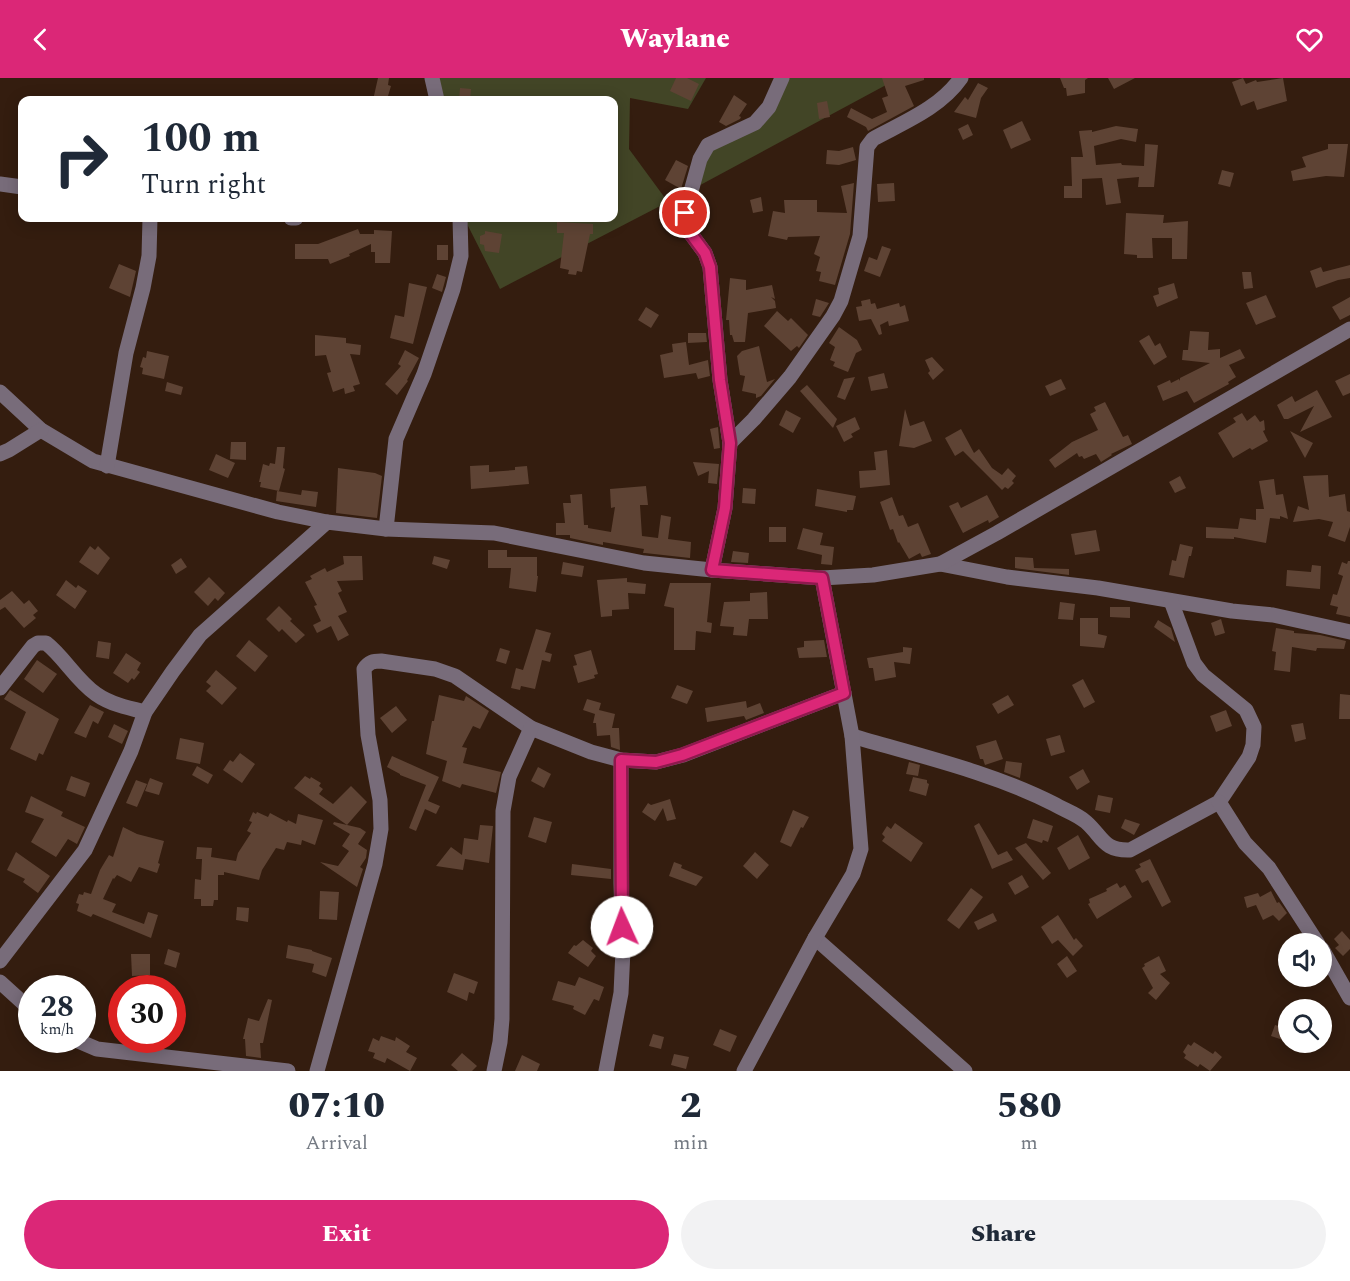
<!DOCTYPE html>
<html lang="en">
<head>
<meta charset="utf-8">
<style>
  :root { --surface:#fff; --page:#f2f2f3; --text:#1f2937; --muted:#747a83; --accent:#db2777 }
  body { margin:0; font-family:Spectral,serif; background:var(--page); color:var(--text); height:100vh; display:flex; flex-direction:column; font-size:22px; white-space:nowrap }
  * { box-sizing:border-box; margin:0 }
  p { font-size:20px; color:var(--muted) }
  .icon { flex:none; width:33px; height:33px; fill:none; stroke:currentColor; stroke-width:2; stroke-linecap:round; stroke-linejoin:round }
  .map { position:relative; height:993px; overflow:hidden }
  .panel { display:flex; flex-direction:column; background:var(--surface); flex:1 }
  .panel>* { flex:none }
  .guide { position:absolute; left:18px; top:18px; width:600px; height:126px; border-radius:12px; box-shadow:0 3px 15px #0003; background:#fff; color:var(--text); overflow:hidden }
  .fabs { position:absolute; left:1278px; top:855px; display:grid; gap:12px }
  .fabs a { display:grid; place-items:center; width:54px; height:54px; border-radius:50%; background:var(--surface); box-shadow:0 3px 15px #0003; font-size:30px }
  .speed { position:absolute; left:18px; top:897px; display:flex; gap:12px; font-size:30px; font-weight:700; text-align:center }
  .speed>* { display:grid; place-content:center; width:78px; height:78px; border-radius:50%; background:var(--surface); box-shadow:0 3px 15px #0003; line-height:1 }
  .speed small { font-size:15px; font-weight:400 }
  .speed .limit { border:9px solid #d22; background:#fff; color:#111 }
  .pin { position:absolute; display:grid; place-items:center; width:51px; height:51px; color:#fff; margin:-26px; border:3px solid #fff; border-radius:50%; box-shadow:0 2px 6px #0007 }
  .me { position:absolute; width:66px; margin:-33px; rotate:358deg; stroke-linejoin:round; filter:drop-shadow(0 0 4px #0008) }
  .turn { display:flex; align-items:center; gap:21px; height:126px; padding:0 24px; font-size:27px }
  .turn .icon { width:78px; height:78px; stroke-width:2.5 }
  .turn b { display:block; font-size:42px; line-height:51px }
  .eta { display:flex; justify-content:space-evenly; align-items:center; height:102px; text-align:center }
  .eta b { font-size:36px; font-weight:800; line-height:42px }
  .action { display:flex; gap:12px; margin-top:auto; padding:12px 24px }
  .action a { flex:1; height:69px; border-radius:36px; background:var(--accent); color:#fff; font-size:24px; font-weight:800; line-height:69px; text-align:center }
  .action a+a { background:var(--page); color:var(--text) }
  header { display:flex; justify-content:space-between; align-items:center; height:78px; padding:0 24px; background:var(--accent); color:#fff; font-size:27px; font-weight:800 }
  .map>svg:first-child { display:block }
</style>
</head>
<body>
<header><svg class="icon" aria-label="back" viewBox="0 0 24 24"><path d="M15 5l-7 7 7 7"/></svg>Waylane<svg class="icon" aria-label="heart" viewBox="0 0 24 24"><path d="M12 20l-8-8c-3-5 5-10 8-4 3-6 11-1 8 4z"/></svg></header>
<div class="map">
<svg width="1350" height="993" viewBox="0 0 1350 993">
  <rect width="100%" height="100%" fill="#341d0f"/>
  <path fill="#424526" d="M432,0h274l-18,31 -58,-11 -1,51 36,49 26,-8 9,-31 55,-36 27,-45h117l-208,112 -191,99 -36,-71h150v-118h-177z"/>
  <g fill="#5e4334">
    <path d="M378,0h11l-1,7 3,1 -3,10h-2l-2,4h-11z"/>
    <path d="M676,0h11l12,6 -8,17 -21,-10z"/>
    <path d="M882,0h42v2l-19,6 9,20 -46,25 -2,-4 -19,-10 4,-9 21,11 15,-7 -5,-14 6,-2z"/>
    <path d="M1060,0h28l-3,2v13l-18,3 -1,-8h-2z"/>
    <path d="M1108,0h27l-21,11z"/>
    <path d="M1243,0l3,6 10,-4 1,2 26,-4 4,23 -30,9 -3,-9 -13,5 -9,-24z"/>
    <path d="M978,5l10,5 -7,10 -5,20 -22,-6 11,-15 3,3z"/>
    <path d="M460,10l11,1 -1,11h-11z"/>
    <path d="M734,17l13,9 -8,12 2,1 -1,2 -14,7 -7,-4z"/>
    <path d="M827,23l3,16 -11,2 -2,-16z"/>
    <path d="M1022,43l9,19 -20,9 -8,-19z"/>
    <path d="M968,46l5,11 -10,5 -5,-11z"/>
    <path d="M1116,48l22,3 -2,13 -15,-3 -27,7 2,19 25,-2 1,2 22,1 1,-22 13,1 -4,42h-16l1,-10 -22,2 4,24 -15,2 -4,-27 -20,1v19h-18v-12h8l-1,-29h12l-4,-26 13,-1v2z"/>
    <path d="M1328,66h20l-4,33 -18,-1 -33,5 -2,-10 15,-4 -4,-10 26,-8z"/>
    <path d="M853,69l3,13 -17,5 -13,-1 1,-14 12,1z"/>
    <path d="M676,82l12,6 -7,23 -16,-9z"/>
    <path d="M1222,92l12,3 -4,14 -12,-3z"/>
    <path d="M854,105l-4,51 -15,51 -16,-4 2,-9 -5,-1 4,-14 -6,-3 6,-18 -32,1 -1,3 -19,-4 5,-25 12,2 -1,-13h33v12l30,1 -6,-27z"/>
    <path d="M894,105l1,18 -17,1 -1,-18z"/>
    <path d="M761,119l2,14 -10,2 -3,-13z"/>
    <path d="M1126,135l38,2 -1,8 25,-2 -1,38h-15v-21h-20l1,20h-16v-3l-13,-1z"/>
    <path d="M557,144l36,2v10h-3l-8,38 -5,-1 -1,4 -8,-1 1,-4 -9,-2 4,-35h-7z"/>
    <path d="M358,151l2,5h14v-4l18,1 -2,32h-15v-11h-4v-8l-22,10 1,2 -20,8 -2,-5h-33v-15h23z"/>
    <path d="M485,153l17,3 -3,19 -14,-2 -1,-6 -4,-1v-8l5,-2z"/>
    <rect x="437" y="167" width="11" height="15"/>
    <path d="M882,168l9,3 -11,28 -16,-6 5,-14 8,3z"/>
    <path d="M119,186l17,7 -6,26 -21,-9z"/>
    <path d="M1350,187v13l-12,2 -22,8 -6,-17 11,-4 2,5z"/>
    <path d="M1242,194h9l2,16 -9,1z"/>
    <path d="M437,196l9,3 -4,15 -10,-4z"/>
    <path d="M730,200l16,2v10l26,-5 3,14 -4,-2 4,4 1,7 -28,5 -3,29h-11l-2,-7h-2l-1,-15h-3z"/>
    <path d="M409,205l18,4 -14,57 -23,-6 5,-23 9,2z"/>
    <path d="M1174,205l4,15 -21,9 -4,-11 6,-2 -1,-6z"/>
    <path d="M1266,217l10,22 -20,8 -10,-22z"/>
    <path d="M1350,219v18l-10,5 -8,-13z"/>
    <path d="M816,221l13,4 -9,14 -8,-2z"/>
    <path d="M870,221l1,5 4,-1 2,6 22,-6 1,4 5,-2 4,16 -20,5 -1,-5 -8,4 2,9 -3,1 -8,-16 -12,2 -3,-14 6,-1 -1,-5z"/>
    <path d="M646,229l13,8 -8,13 -13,-8z"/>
    <path d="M777,233l11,10 3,-3 17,17 -9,13 -2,-2 -6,5 -27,-25z"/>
    <path d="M839,249l18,13 5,10 -6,3 -8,19 -15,-6 2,-4 -5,-2 5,-13 -6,-4z"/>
    <path d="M1190,253l19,1 -1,18 12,-1v9l20,-9 5,9 -16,7 7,12 -8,5 1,2 -35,19 -7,-12 -24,10 -6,-15 13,-6 1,3 8,-4 1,2v-3l30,-15 -28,-3 1,-10h5z"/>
    <path d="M688,255h18l1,9 -19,1z"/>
    <path d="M315,257l31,3v5l15,2 -1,10 -10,-1 10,30 -7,2 2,5 -10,3 -1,-6 -11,4 -6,-19 4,-1 -5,-17 -11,1z"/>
    <path d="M1149,257l6,11 5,-3 7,14 -13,8 -15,-24z"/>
    <path d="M686,264l3,23 19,-5 2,16 -12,3 -2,-6 -32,5 -4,-23 13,-3 -1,-8z"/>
    <path d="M759,268l8,36 8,-3 -14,17 -5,2v-4l-14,-3 3,-15 -5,-1 -3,-19 5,-5z"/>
    <path d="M405,272l14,8 -12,22 1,1 -11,14 -12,-11 16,-18 -3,-2z"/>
    <path d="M147,273l22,5 -5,23 -22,-5 1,-6 -3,-1 3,-10 3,1z"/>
    <path d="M932,279l12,13 -11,10 -5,-7 2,-2 -5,-11z"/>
    <path d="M884,295l4,15 -17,3 -3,-14z"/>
    <path d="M1350,296v19l-7,3 -8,-15z"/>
    <path d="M855,299l-10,23 -8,-3 7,-18z"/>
    <path d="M1061,301l5,10 -16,7 -5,-10z"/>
    <path d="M167,304l16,5 -2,8 -16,-4z"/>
    <path d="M807,307l30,34 -4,9 -33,-37z"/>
    <path d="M1317,312l15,27 -32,15 14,-26 -26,13h-4l-7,-14 15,-9 3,6z"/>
    <path d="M1105,324l18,35 5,-2 4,9 -21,10 1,1 -11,7 -5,-8 -12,5 -2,-3 -3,1 -2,-4 -22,15 -6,-8 23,-18 26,-12 -8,-16 6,-3 -2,-4z"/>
    <path d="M905,331l5,17 14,-5 8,20 -18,7 -15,-2z"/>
    <path d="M786,332l15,8 -8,15 -14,-8z"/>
    <path d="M1242,335l5,8 8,-6 5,7 4,-2 1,10 -2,1 5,10 -16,9 -2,-2 -17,10 -15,-25 18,-11 -3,-4z"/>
    <path d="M855,339l5,12 -9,5 2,3 -9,5 -8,-16z"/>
    <path d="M718,349l2,21 -6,1 -4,-20z"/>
    <path d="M961,351l13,24 5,-4 13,19 10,7 6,-7 8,8 -4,5 2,2 -6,6 -3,-2 -3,3 -39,-39 -8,5 -10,-18z"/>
    <path d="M1290,353l23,12 -8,15z"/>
    <path d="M231,364h15v18l-16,-1z"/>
    <path d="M277,369h8l-2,21 2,1 -6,22 -19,-4 1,-5h-2l4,-18 6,2 1,-3 5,1z"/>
    <path d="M887,372l3,35 -30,3 -1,-17 17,-1 -2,-18z"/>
    <path d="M216,376l19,9 -7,15 -19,-8z"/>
    <path d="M693,384l26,2 -2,20 -9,-1 1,-12 -11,5z"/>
    <path d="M489,387v7l26,-2v-3l12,-1 2,18 -58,5 -1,-23z"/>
    <path d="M338,390l37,5 7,3 -5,42 -41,-5z"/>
    <path d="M1328,397l1,22 16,-3 2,17 3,1v15l-5,15 -17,-6 5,-14 -14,-3 -26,3 5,-16 11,4 -6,-34z"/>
    <path d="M1180,398l6,12 -11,5 -6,-11z"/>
    <path d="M1274,401l2,16 7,-1 5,25 -8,-3v3l-10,-1 -4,25 -32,-6v2l-28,-1v-11l32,2 2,-11 16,2v-11h8l-5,-28z"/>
    <path d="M646,408l2,19h-8l2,31 16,2 3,-23 10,2 -3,22 23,3 -1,16 -45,-5h-2l1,-4 -41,-7v3l-33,-7v-3h-14v-12h9l-2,-20h8l-1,-8 12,-1 2,31h4v3l23,4 4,-25 -4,1 -1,-19z"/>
    <path d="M743,410l13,1 -1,15 -13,-1z"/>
    <path d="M817,411l39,7 -3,14h-6v2l-32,-6z"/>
    <path d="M302,412l16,2 -2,15 -40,-6 1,-10 24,4z"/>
    <path d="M987,417l12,22 -10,6 -1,-3 -25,13 -14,-27 9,-4 3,6z"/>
    <path d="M892,419l7,19 4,-1 5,12 10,-4 13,31 -9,3 -2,-4 -11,6 -10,-17 -1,1 -5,-14 -3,1 -10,-28z"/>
    <rect x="769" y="449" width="17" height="15"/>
    <path d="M803,450l20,5 -3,12 14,2 -2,18 -11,-1 1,-9 -25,-6z"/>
    <path d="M1096,452l4,21 -25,4 -4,-21z"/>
    <path d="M1180,466l13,3 -2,9h-2l-5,22 -15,-3 3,-15 4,1z"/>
    <path d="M90,468l5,4 3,-4 12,12 -12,17 -19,-13z"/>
    <path d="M488,472h19v7h30v19h1l-2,16 -27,-4 2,-20h-23z"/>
    <path d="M733,473l16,2 -1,10 -17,-1z"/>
    <path d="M343,478h19l1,24 -26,1 5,10 -4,2 9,19 -9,4 11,19 -11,6 -7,-15 -14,7 -4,-8 8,-4 -7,-15 3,-1 -12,-23 7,-3 -2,-3 15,-8 2,4 17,-8z"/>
    <path d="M434,478l16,4 -3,9 -15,-5z"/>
    <path d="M1015,479l18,1 1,10 35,1v6l-54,-7z"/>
    <path d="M181,480l6,9 -11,7 -5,-9z"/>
    <path d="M1348,483h2v56l-14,-3 2,-7 -8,-2 3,-11 4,1 6,-19 -5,-2 4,-12 5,2z"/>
    <path d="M563,484l21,4 -2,11 -21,-3z"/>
    <path d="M1312,487l9,1 -1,23 -34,-3 1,-16 24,2z"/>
    <path d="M209,499l16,16 -7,8 -3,-3 -7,8 -14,-14z"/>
    <path d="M627,500v4l19,2 -1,10 -17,-1 1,16 -17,1v6l-11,1 -4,-37z"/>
    <path d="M66,502l10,8 2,-3 9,6 -12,18 -19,-14z"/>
    <path d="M670,505h41l-4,39 5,1 -1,10 -15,-2 -1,19h-21v-42l-10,-2z"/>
    <path d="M12,513l12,13 5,-4 9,11 -5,4 3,3 -12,10 -19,-21 -5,3v-10z"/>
    <path d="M767,514l1,27h-19l-2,17 -14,-1 1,-8 -14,-1 4,-24 26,-1v-8z"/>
    <path d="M1060,524l15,2 -2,16 -15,-1z"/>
    <path d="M279,528l13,13 -2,2 15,14 -9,8 -14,-14 -3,3 -13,-13z"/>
    <path d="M1110,529h20v11l-20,-1z"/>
    <path d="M1080,540h18v16l9,2 -3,12 -24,-2z"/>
    <path d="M1221,541l4,14 -10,3 -4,-13z"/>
    <path d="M1158,542l13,8 4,14 -21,-15z"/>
    <path d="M1276,550l18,3v2l26,2 26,6 -2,8 -27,-1 -1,3 -24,-4 -2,25 -16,-2 2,-18 -4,-1z"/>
    <path d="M536,551l15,4 -6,19 7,2 -2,8 -8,-2 -7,29 -14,-3 -1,4 -9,-2 5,-20 7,2z"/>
    <path d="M249,562l19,16 -13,16 -19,-16z"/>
    <path d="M824,562l3,17 -28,1 -2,-10 7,-1v-6z"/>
    <path d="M98,563l13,2 -2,16 -13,-2z"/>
    <path d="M903,569l9,1 -2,16 -16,-2 2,15 -21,4 -2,-13h-4l-2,-10 36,-6z"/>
    <path d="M500,570l10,3 -4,13 -10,-3z"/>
    <path d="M591,572l7,24 -4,1 1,3 -17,5 -5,-17 4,-1 -3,-10z"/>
    <path d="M126,575l15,10 -4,7 3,2 -6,8 -2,-2 -4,5 -15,-10z"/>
    <path d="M37,582l20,14 -14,19 -19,-14z"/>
    <path d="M216,592l21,18 -15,17 -16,-14 5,-5 -5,-4z"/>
    <path d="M1083,601l12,23 -11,6 -12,-23z"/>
    <path d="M677,607l16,6 -6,13 -16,-6z"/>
    <path d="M10,612l49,29 -16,36 -4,-2 -3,8 -26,-12 16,-37 -22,-13z"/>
    <path d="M1340,616l10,1v24h-11z"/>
    <path d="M439,617l25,6 2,-5 23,15 -9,18 -7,-3 -11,21 5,1 -4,15 38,9 -5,21 -34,-9 -2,4 -18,-7 5,-20 -21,-7 6,-33h2z"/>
    <path d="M1008,617l6,10 -16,9 -6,-10z"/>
    <path d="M587,621l14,4 -2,7 16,4 -3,14h7l1,22 -9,-3 -1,-12 -13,1 -1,-13h-3l2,-9 -12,-4z"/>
    <path d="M746,623l1,7 13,-5 4,10 -18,7 -2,-4 -37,6 -2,-14z"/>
    <path d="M90,627l14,7 -6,12 -5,-3 -7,17 -12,-5z"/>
    <path d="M396,628l11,14 -15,13 -12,-15z"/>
    <path d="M1226,632l6,16 -16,6 -6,-16z"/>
    <path d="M1303,645l3,16 -11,3 -4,-17z"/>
    <path d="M114,646l14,7 -6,13 -14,-7z"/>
    <path d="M1060,657l5,17 -14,4 -5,-17z"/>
    <path d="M180,660l24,5 -4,21 -24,-5z"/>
    <path d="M996,662l7,19 -18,6 -2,-6h-3l-4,-13z"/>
    <path d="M240,675l15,11 -13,19 -19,-13 7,-10 3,2z"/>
    <path d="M392,678l47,21 -11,24 12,5 -4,8 -11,-5 -9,22 -7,-3 17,-43 -26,-10v-1l-13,-7z"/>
    <path d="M1006,683l16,2 -2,15 -16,-6z"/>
    <path d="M909,684l11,3 -2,11 -12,-2z"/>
    <path d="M197,688l16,9 -5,9 -16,-9z"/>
    <path d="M538,689l13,7 -7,14 -13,-7z"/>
    <path d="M1083,691l7,13 -13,8 -8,-13z"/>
    <path d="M71,698l19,7 -5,14 -19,-7z"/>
    <path d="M305,698l5,3 1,-2 10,6 -2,3 4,3 -4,5 14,10 18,-18 16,16 -20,23 -53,-37z"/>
    <path d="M913,699l14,3v3l2,1 -3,12 -17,-5z"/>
    <path d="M150,700l13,5 -4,12 -14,-4z"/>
    <path d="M136,702l11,4 -10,23 -11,-4z"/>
    <path d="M1098,717l15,3 -3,15 -15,-3z"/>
    <path d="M31,718l32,16 -2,4 24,11 -8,17 -9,-5 -12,18 -25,-15 13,-23 -19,-7z"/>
    <path d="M670,721l6,20 -9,2 -4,-13 -8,13 -13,-9 6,-9 3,2z"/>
    <path d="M793,732l16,7 -6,11 -2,-1 -10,20 -11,-5z"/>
    <path d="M253,734l3,2 1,-2 11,5 2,-4 17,9 1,-2 8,4 2,-10 25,6 -8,25 -13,-5 -1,5 -14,-3 -3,8 -8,-2 -14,22 -3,10 -35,-8v3h-6v25h-4l-1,6h-12v-7h-7l1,-20 6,1 1,-21h-6l1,-12 15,1 -1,9 25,4 2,-8 13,-20 -4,-2 5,-9 -3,-1z"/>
    <path d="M534,739l18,5 -6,21 -18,-6z"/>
    <path d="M1033,741l20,7 -5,16 -5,-2 -1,3 -15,-5z"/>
    <path d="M1125,741l15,5 -6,11 -13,-7z"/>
    <path d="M334,744l26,6 6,4 -8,12 9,6 -1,8 -6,9 3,2 -6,18 -37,-25 18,4 11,-15 -7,-5 8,-12 -17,-10z"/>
    <path d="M895,745l28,20 -12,19 -29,-21 3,-4 -3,-3 5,-8 4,3z"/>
    <path d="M979,745l19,32 9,-4 6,9 -21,9 -18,-43z"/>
    <path d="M480,747l13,1 -4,37 -24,-4 -2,11 -27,-4 15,-19 11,8 2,-17 14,2z"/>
    <path d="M123,749l14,7 27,7 -6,22 2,1 -3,9 -18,-6 -8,15 -14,-7 -3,4 -1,-1 -10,21 13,5 -4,8 32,12 4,-12 10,3 -7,23 -58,-24 -2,3 -14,-6 2,-7 -3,-1 3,-9 4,1 1,-3 7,2 9,-24 9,-15 4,2z"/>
    <path d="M1078,757l12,23 -21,12 -12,-22z"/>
    <path d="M1026,765l25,30 -8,7 -28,-32z"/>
    <path d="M16,774l34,24 -12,17 -15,-11 2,-3 -18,-9z"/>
    <path d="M755,774l14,13 -12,14 -14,-13z"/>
    <path d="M1150,781l21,43 -9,5 -14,-27 -6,3 -7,-13 6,-3 -2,-3z"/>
    <path d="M674,784l8,3 -1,3 22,9 -7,9 -27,-10z"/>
    <path d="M572,786l39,5v10l-40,-4z"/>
    <path d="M1022,797l7,12 -14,8 -7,-12z"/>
    <path d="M1117,805l3,5 5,-3 7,12 -35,22 -9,-15 2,-1 -1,-4 18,-8 -1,-2z"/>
    <path d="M971,810l12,9 -24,32 -12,-9z"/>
    <path d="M320,813l19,1 -2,28 -18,-1z"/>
    <path d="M1271,813l6,12 2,-1 8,11 -8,8 -6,-6 -10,5 -7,-15 -9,3 -3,-11 14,-4 2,4z"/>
    <path d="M237,829l12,1 -1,14 -12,-2z"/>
    <path d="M993,835l4,8 -19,9 -4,-8z"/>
    <path d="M1058,837l16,25 2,-2 7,8 -10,10 -15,-16 -6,4 -11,-17z"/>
    <path d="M1342,853l8,9v9l-7,7 -8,-8 4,-3 -5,-6z"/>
    <path d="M583,862l10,8 -2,3 5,5 -8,11 -20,-14 6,-8 2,1z"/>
    <path d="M288,867l24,5v1l20,7 -6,19 -14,-5 2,-8 -28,-6z"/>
    <path d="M168,871l12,4 -4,15 -12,-4z"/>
    <path d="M131,876h19v21l-18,1z"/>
    <path d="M1067,878l10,15 -10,7 -10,-14z"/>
    <path d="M1159,878l7,15 -6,3 10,9 -14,17 -8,-7 5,-5 -11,-20 3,-2 -1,-2z"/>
    <path d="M454,895l24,9 -4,12 -5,-2 -2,9 -20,-9z"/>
    <path d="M64,899l11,11h-24z"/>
    <path d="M579,899l25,10 -5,14 -5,-2 -9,16 -12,-6 1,-3 -22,-6 6,-19 17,5z"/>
    <path d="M268,921l4,1 -9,43h-3l1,15 -15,-2 -1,-17h-2l5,-21 11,3z"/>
    <path d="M1275,947l13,4 -2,12 -15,-5z"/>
    <path d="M720,951l17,7 -7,16 -17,-7z"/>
    <path d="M653,956l11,3 -3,12 -12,-3z"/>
    <path d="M381,958l14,5 1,-4 14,9 -4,6 11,6 -7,13 -23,-13 -2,5 -12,-5 2,-5 -7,-2 5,-13 6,3z"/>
    <path d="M1194,964l19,12 2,-3 7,6 -12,14 -10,-7 -2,3 -14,-9 2,-3 -3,-3 5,-8 3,2z"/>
    <path d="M462,975l15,13 -5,5h-14l-7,-6z"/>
    <path d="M674,976l15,3 -3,12 -15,-4z"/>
    <path d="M522,977l18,9 -3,7h-22z"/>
  </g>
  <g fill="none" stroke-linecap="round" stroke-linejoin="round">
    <g stroke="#786c7a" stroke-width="15">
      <path d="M432,0l5,22"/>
      <path d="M0,106l22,3"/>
      <path d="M291,140h5"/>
      <path d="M0,314l41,38 52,31 185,51 49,10"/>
      <path d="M730,365l24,-24 36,-42 43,-61 8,-15 19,-65 7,-89 6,-8c31,-17 67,-31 88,-61"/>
      <path d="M0,376l9,-4 32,-20"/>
      <path d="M107,388l19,-113 17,-65 6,-32 1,-38"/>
      <path d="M386,451l10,-90 28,-65 29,-85 8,-33 -1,-38"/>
      <path d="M940,486l67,13 91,11 134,23 41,4 77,17"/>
      <path d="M712,492l13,-62 5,-65 -10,-63 -10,-113 -5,-14 -14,-19 -6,-21 15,-54 8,-14 47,-22 14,-16 13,-29"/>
      <path d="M0,610l33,-42 5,-3h8c18,14 30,37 50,51 14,10 32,14 49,18"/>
      <path d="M852,658c68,20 139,36 202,68 10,6 23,10 32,18 17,15 17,29 44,28l89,-48 30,-45 4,-12 1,-18 -8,-17 -43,-35 -9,-12 -23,-62"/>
      <path d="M1219,724l26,41 24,25 49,76"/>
      <path d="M815,860l150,133"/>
      <path d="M1322,871l28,49"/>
      <path d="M0,883l85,-111 46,-99 14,-39 28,-41 27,-36 127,-113 59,7 108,4 150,30 68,7 110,8 51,-3 67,-11 57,-31 353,-204"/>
      <path d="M0,904l32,29"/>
      <path d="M76,962l21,9 191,22"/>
      <path d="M317,993l58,-207 6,-35 -1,-29 -12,-65 -4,-66c5,-7 9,-8 17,-8l54,8 20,7 76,52 60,24 30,8 35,2 27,-7 161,-62"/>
      <path d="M494,993l6,-29 2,-23 1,-208 6,-34 22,-49"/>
      <path d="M606,993l15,-78 2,-43 -2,-67v-123"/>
      <path d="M744,993l71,-133 38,-64 8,-25 -9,-113 -30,-158"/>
    </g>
  </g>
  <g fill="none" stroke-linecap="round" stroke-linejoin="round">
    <g stroke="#8e194d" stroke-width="15">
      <path id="route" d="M622,849l-1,-167 35,2 26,-7 162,-62 -22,-115 -110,-8 13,-62 5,-65 -10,-63 -10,-113 -5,-14 -14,-19 -6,-21"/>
    </g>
    <use href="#route" stroke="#db2777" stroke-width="10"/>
  </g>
</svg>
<div class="fabs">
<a><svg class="icon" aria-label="sound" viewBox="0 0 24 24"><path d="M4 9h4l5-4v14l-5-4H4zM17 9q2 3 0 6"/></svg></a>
<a><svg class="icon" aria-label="search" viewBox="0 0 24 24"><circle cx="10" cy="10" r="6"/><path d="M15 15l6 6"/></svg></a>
</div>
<div class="speed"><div>28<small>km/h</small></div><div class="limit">30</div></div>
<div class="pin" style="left:685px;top:135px;background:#d93025"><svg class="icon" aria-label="arrive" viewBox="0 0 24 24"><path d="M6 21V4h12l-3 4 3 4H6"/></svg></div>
<svg class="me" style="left:622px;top:849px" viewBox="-20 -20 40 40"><circle r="19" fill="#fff"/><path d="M0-13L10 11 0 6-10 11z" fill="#db2777"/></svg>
<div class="guide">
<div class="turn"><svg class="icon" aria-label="right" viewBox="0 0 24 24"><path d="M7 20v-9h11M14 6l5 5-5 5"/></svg><div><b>100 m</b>Turn right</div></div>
</div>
</div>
<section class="panel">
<div class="eta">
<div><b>07:10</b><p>Arrival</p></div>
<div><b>2</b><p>min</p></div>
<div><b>580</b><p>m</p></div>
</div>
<div class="action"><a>Exit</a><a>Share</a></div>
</section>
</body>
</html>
